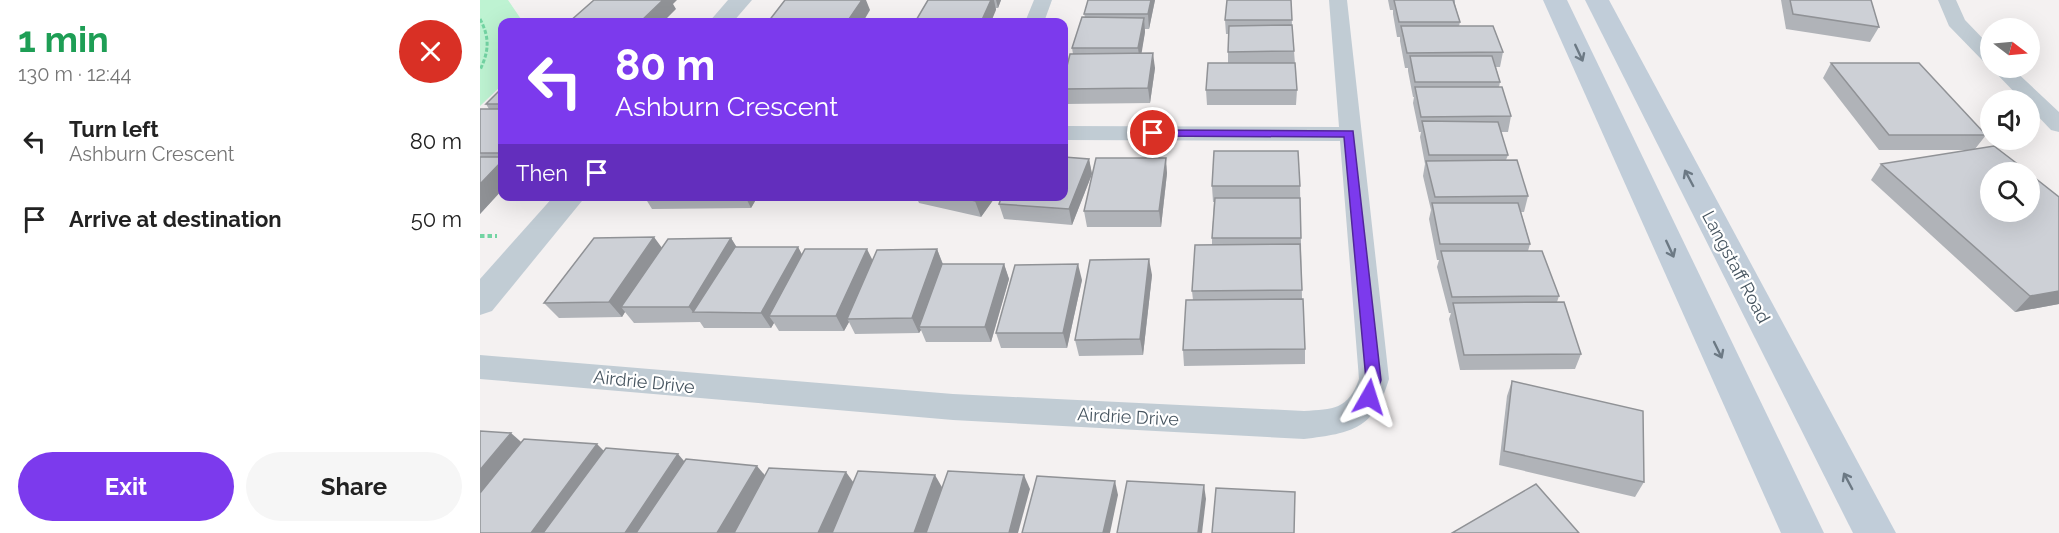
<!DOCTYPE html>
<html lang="en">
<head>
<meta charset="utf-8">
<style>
  :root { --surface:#fff; --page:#f6f6f6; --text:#222; --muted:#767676; --accent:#7c3aed }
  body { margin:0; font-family:Raleway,sans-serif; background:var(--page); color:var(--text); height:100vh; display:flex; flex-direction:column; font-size:22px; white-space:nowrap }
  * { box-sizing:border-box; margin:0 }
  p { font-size:20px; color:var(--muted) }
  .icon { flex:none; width:33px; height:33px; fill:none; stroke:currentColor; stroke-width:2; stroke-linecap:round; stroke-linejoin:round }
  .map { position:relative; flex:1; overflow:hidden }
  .side { display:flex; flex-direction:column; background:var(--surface); width:480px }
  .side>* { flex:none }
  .top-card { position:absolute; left:18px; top:18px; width:570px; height:183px; border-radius:12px; box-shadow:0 6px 24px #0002; background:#7c3aed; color:#fff; overflow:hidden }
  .needle { width:39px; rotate:106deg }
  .tools { position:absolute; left:1500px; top:18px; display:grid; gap:12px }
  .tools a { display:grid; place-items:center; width:60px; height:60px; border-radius:50%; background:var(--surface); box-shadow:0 6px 24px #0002; font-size:30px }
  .pin { position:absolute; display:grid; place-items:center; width:51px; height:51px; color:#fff; margin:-26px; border:3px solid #fff; border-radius:50%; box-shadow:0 2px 6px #0007 }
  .me { position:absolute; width:66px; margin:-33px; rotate:6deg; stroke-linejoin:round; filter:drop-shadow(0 0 4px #0008) }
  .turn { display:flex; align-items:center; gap:21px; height:126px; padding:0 18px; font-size:27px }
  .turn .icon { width:78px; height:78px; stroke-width:2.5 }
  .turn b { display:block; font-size:42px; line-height:51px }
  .then { display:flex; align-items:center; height:57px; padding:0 18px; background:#0003; gap:12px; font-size:22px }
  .round { display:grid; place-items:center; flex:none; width:63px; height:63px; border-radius:32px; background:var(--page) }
  .summary { display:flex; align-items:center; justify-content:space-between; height:102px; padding:0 18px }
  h1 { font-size:36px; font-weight:700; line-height:45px; color:#1e9e55 }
  .action { display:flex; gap:12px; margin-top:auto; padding:12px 18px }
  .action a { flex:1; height:69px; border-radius:36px; background:var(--accent); color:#fff; font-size:24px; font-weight:700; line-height:69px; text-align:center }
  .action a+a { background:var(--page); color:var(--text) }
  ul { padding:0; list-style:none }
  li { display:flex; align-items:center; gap:18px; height:78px; padding:0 18px }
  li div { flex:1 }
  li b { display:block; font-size:22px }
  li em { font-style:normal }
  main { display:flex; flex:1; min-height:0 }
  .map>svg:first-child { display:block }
</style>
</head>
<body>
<main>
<section class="side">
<div class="summary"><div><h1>1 min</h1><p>130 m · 12:44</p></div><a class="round" style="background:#d93025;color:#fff"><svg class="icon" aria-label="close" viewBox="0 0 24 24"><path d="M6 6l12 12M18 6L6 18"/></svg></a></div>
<ul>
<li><svg class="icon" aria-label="left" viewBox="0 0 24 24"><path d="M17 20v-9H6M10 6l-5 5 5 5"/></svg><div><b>Turn left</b><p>Ashburn Crescent</p></div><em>80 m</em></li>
<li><svg class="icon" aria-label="arrive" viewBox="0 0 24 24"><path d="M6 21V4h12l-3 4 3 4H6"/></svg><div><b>Arrive at destination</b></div><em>50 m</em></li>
</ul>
<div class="action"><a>Exit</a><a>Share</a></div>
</section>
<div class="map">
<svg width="1579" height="533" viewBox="0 0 1579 533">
  <rect width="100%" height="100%" fill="#f4f1f1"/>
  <path fill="#bef3d2" d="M0,0h28l15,22h-21v63l-22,21z"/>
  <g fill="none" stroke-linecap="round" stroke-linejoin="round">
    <path stroke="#73d4a3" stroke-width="3" stroke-dasharray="4 2" stroke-linecap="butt" d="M0,19c10,19 9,32 0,51"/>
    <path stroke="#73d4a3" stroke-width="4" stroke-dasharray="4.5 3" stroke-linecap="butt" d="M0,236h17"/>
    <g fill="#c1ccd4" fill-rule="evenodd">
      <path d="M554,0h18l-8,22h-19z"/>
      <path d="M849,0h18l42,379c-15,50 -36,54 -85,60l-351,-19 -473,-41v-24l473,39 351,17c29,-2 44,-1 55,-32l-19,-238 -276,-1v-14l275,1z"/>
      <path d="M1458,0h18l9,20 25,26v17l-7,-2 -34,-35z"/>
      <path d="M1511,68h21l47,44v20l-8,-2 -21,-22v-8h-8z"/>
    </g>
    <g fill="#c1ccd4" fill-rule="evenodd">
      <path d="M248,0h24l-19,22h-24z"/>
      <path d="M74,196h32l-94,115 -12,4v-36z"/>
    </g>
    <g fill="#c1cdd9" fill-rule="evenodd">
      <path d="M1063,0h24l257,533h-43z"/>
      <path d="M1105,0h24l287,533h-43z"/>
    </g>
  </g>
  <g fill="#b0b3b8">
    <path d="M448,0h73l-3,8h-2v2z"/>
    <path d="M608,0h67l-6,29h-4v3l-4,21 14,15 -5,35 -86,1v-26l9,-24 -1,-6 13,-31 -1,-3z"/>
    <path d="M811,0l1,25 5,65 -1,15h-89l-1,-15 22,-27v-29h-2l-1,-14z"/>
    <path d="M908,0h67v4l5,18 -1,4 44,26 -3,15h-4l4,15 -1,5 12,29 -3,16h-7l7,23 -2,5 22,36 -4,16h-3l9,32 -2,7 31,45 -2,6 24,52 -6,15 -115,1 -11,-51 2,-6h-2l-12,-46 2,-7h-2l-8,-41 2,-9 -8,-34 2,-12 -5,-27 1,-5h-2l-6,-29 1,-6h-1l-5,-26v-3h-3l-5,-27v-4h-3l-4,-23v-4h-3z"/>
    <path d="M1301,0h90l8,27 -9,15 -84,-13z"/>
    <path d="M1351,63l155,72 -11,14 84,155 -44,8 -144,-132 10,-16 90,-14h-92l-56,-72z"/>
    <path d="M22,88v102l-22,24v-105h9l-3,-5z"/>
    <path d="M609,159l3,15 -20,51 -68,-6 -5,-15z"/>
    <path d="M687,173l-6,54h-74l-3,-16z"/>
    <path d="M732,186h88l2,113 3,50v15l-121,2 -1,-16 10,-50 -1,-9 20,-46v-7l2,-36h-1z"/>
    <path d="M164,196h114l-7,12 -99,1z"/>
    <path d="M436,196h80l-15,21 -62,-14z"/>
    <path d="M251,238l5,9h62l4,8 70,5 65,-11 6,15h61l5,15 -18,63h-65l-5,-12 -2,3 -64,1 -6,-12 -5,9h-65l-5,-8 -3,5h-67l-4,-6 -66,1 -9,-11 -3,5 -63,1 -15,-15z"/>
    <path d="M672,275l-9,80 -64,1 -4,-16z"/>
    <path d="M602,280l-15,68h-66l-5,-15z"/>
    <path d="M1032,381l132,101 -9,15 -136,-32 8,-69z"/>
  </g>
  <g fill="#909296">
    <path d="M183,0h14l-4,4 3,5 -13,13h-23z"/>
    <path d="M375,0h11l4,10 -7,12h-16z"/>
    <path d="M511,0h3l2,10 -5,12h-10z"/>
    <path d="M516,0h5l-3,8z"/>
    <path d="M671,0h4l-6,29 -1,-15z"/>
    <path d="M664,18l1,14 -5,31 -2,-15z"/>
    <path d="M673,53l2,15 -5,35 -2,-15z"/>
    <path d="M686,158l1,15 -6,54 -2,-16z"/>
    <path d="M609,159l3,15 -20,51 -3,-16z"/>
    <path d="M22,161v29l-22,24v-30z"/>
    <path d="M265,196h13l-7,12z"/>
    <path d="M499,196h17l-15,21 -6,-16z"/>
    <path d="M174,237l11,15 -44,55 4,5 -3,5 -13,-15z"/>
    <path d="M251,238l10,16 -48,58 -4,-5z"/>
    <path d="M318,247l8,15 -37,54 5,7 -3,5 -10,-15z"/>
    <path d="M387,249l8,16 -28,54 2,3 -5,9 -8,-15z"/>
    <path d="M457,249l6,16 -24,62 2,3 -2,3 -7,-15z"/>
    <path d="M669,259l3,16 -9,80 -3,-16z"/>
    <path d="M524,264l5,15 -18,63 -6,-15z"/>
    <path d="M598,264l4,16 -15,68 -4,-15z"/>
    <path d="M1579,291v13l-44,8 15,-16z"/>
    <path d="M31,433l17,15 -48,59v-37z"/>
    <path d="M117,444l15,15 -53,74h-28z"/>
    <path d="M198,454l13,15 -41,64h-25z"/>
    <path d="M277,466l12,14 -31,53h-21z"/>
    <path d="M366,472l10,14 -21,47h-17z"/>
    <path d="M455,475l8,14 -16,44h-13z"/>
    <path d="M544,475l6,14 -12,44h-9z"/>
    <path d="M635,481l3,14 -8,38h-7z"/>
    <path d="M724,485l2,14 -4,34h-4z"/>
  </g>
  <g fill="#cdd0d6" stroke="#909296" stroke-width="1.5">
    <path d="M114,0h69l-23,22h-71z"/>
    <path d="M305,0h77l-15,22h-79z"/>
    <path d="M448,0h63l-10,22h-66z"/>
    <path d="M608,0h63l-3,14h-64z"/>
    <path d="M747,0h64l1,20h-67z"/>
    <path d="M914,0h59l7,22h-61z"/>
    <path d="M1310,0h81l8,27 -86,-13z"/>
    <path d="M602,17l62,1 -6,30h-66z"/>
    <path d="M812,25l2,26 -66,1 1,-26z"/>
    <path d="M921,26h92l10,26 -96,1z"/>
    <path d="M673,53l-5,35 -84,1v-11l6,-24z"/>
    <path d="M930,56h82l8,26h-85z"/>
    <path d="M728,63h87l2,27h-91z"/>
    <path d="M1351,63h88l67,72h-97z"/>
    <path d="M935,87h87l9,29 -90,1z"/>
    <path d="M22,88v16h-16z"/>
    <rect x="0" y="109" width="22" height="44"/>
    <path d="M942,121l76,1 10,33h-79z"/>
    <path d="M1514,146l34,26h-38v40h40v-38l29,23v94l-29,5 -149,-132z"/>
    <path d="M734,151h84l2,35h-88z"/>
    <path d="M0,157h22v4l-22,23z"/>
    <path d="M584,157l25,2 -20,50 -70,-5 3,-8h62z"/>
    <path d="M616,158h70l-7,53h-75z"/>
    <path d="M1037,160l11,36 -93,1 -9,-36z"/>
    <path d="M475,196h24l-4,5z"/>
    <path d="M735,198h85l1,40h-89z"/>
    <path d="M952,203h86l12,41h-90z"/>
    <path d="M174,237l-45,65 -65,1 50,-65z"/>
    <path d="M251,238l-42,69h-68l47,-68z"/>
    <path d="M820,244l2,46 -110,1 3,-46z"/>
    <path d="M255,247h63l-37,66 -68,-1z"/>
    <path d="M325,249h62l-31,67h-67z"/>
    <path d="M457,249l-25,69 -65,1 30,-69z"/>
    <path d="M961,251h101l17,45 -107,1z"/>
    <path d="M669,259l-9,80 -65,1 15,-80z"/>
    <path d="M462,264h62l-19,63h-66z"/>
    <path d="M598,264l-15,69h-67l19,-68z"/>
    <path d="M823,299l2,50 -122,1 3,-50z"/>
    <path d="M1084,302l17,52 -117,1 -11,-52z"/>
    <path d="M1032,381l131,30 1,71 -140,-31z"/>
    <path d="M0,431l31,2 -31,37z"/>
    <path d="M44,439l73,5 -66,89h-51v-40z"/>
    <path d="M126,448l72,6 -53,79h-82z"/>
    <path d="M206,459l71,7 -40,67h-81z"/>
    <path d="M289,468l77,4 -28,61h-84z"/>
    <path d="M378,471l77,4 -21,58h-82z"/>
    <path d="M468,471l76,4 -15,58h-83z"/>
    <path d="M557,476l78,5 -12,52h-81z"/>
    <path d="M647,481l77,4 -6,48h-81z"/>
    <path d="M1056,484l43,49h-127z"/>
    <path d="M736,488l79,4 -1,41h-82z"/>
  </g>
  <defs><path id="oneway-shaft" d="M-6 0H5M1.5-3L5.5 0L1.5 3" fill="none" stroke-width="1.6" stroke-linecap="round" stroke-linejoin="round" transform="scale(1.5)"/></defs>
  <g stroke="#6c7984">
    <use href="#oneway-shaft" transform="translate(1099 53) rotate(65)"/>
    <use href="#oneway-shaft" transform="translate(1209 178) rotate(-118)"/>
    <use href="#oneway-shaft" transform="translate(1190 249) rotate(65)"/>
    <use href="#oneway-shaft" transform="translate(1238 350) rotate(64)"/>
    <use href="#oneway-shaft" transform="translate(1368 481) rotate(-118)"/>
  </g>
  <path fill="#7c3aed" stroke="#51269a" stroke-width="1.5" d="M673,130l200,1 28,249 -6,22 -6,2 -5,-2 -2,-5 4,-17 -22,-243 -195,-1 -2,-3z"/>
  <g text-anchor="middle" stroke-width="4.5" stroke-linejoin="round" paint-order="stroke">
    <g font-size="18" fill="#475560" stroke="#fff">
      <text transform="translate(1256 267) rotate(62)" y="6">Langstaff Road</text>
      <text transform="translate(164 382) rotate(6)" y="6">Airdrie Drive</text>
      <text transform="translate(648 417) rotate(3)" y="6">Airdrie Drive</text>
    </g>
  </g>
</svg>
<div class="tools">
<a><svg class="needle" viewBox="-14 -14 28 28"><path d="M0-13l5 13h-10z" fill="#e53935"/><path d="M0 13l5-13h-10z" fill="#767676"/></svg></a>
<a><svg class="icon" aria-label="sound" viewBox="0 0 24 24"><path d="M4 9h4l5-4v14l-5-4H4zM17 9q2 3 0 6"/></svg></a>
<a><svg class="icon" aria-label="search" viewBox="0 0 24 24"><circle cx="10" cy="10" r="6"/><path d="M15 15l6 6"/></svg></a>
</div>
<div class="pin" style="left:673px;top:133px;background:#d93025"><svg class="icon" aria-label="arrive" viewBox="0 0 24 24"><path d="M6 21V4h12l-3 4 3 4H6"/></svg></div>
<svg class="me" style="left:889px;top:397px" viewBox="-20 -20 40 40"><path d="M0-17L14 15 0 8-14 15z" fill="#7c3aed" stroke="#fff" stroke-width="4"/></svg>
<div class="top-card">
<div class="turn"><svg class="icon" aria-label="left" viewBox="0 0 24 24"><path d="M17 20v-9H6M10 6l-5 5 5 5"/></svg><div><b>80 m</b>Ashburn Crescent</div></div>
<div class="then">Then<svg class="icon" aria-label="arrive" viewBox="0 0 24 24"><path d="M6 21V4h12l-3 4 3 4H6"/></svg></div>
</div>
</div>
</main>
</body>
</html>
